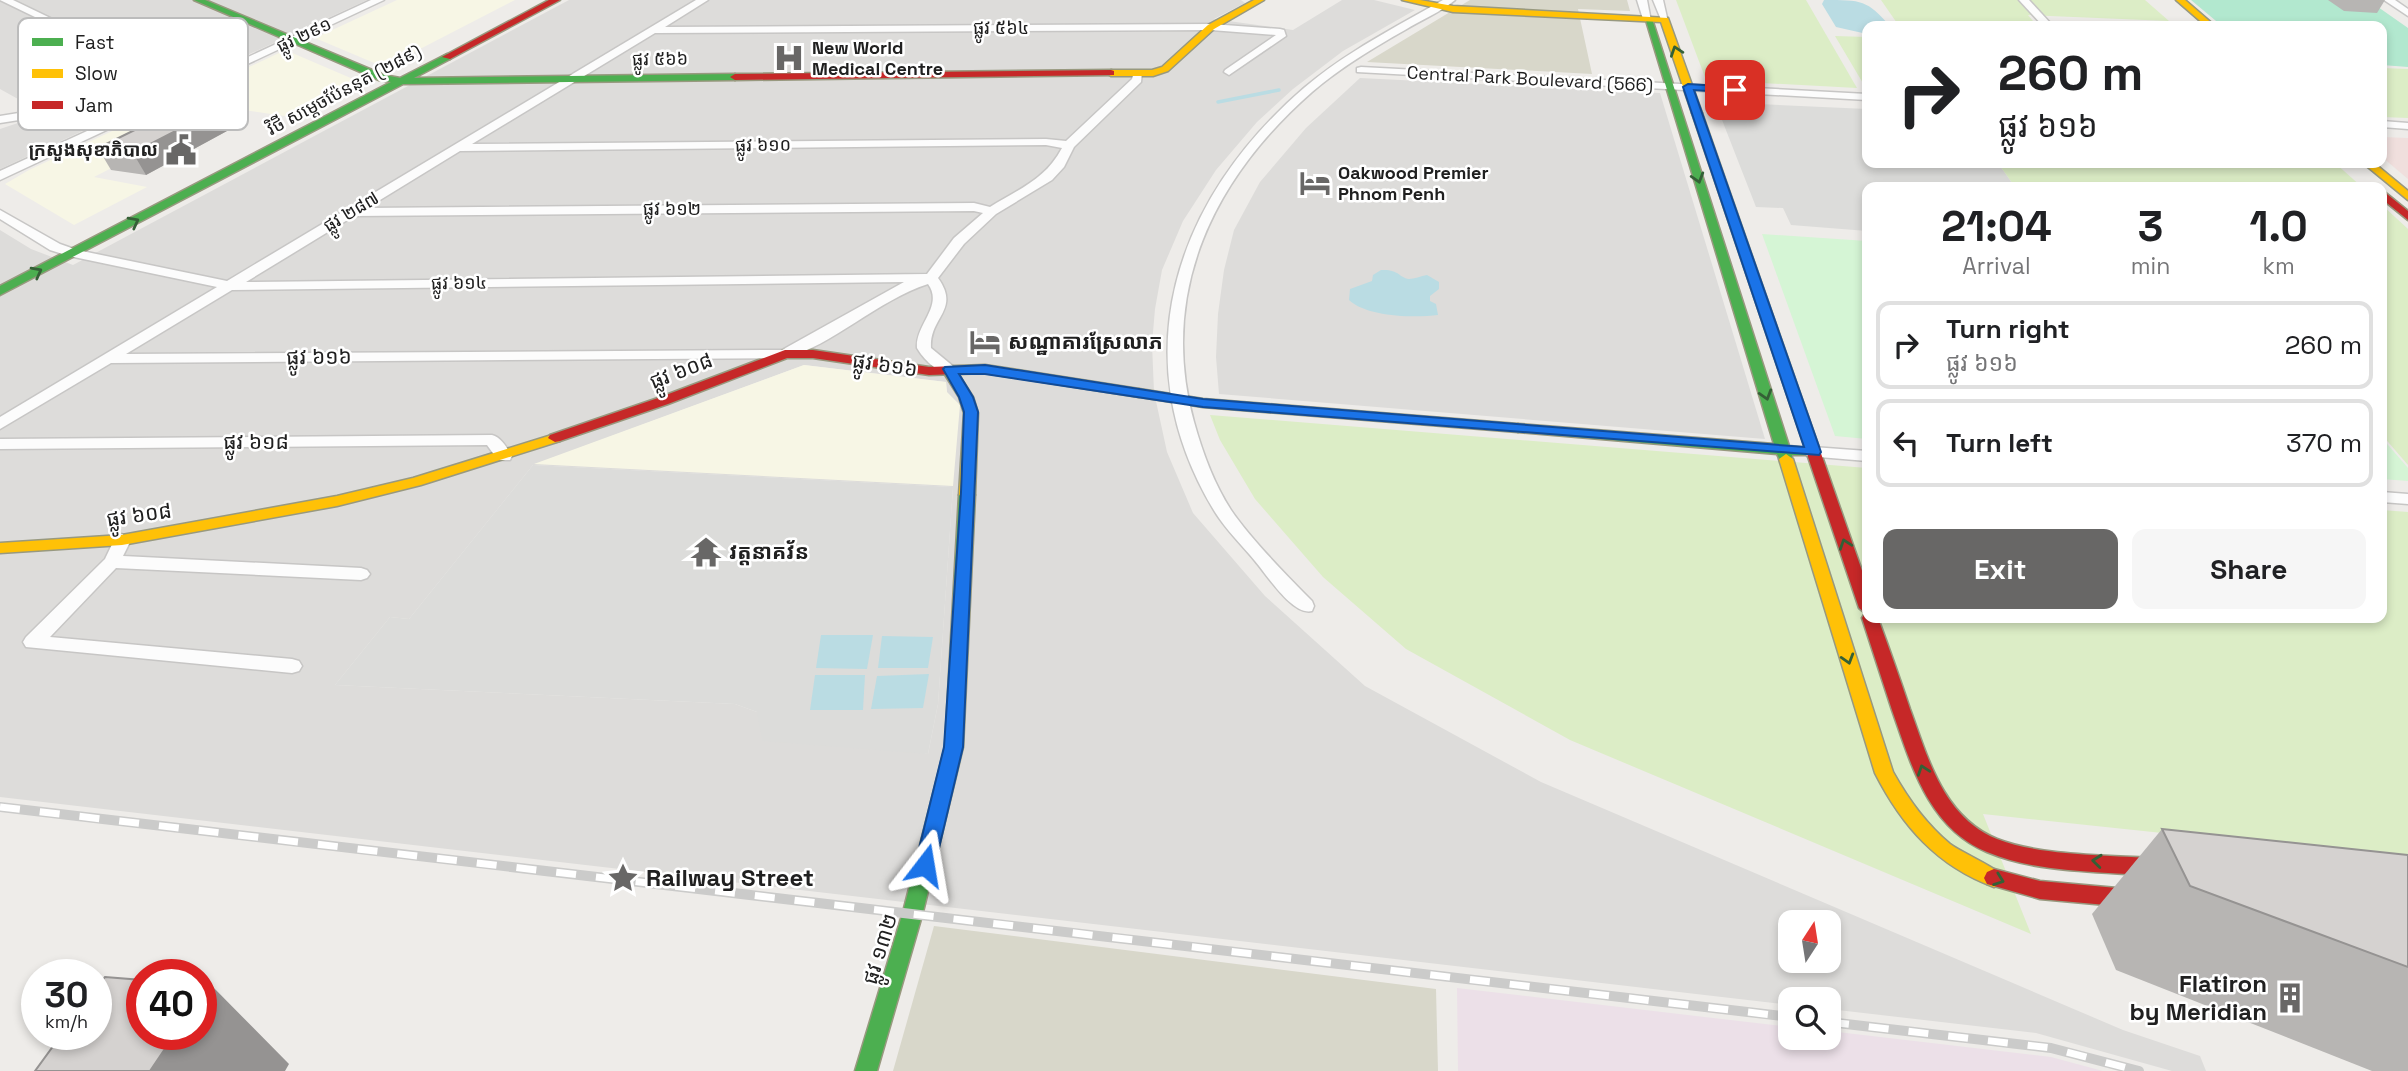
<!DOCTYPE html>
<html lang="en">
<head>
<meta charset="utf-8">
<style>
  :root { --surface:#fff; --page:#f6f6f6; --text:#202124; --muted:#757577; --line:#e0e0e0; --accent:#686766 }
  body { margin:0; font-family:"Space Grotesk","Noto Sans Khmer",sans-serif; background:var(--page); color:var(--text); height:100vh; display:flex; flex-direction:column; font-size:26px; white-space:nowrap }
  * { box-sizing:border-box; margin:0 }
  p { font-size:23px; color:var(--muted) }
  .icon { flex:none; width:38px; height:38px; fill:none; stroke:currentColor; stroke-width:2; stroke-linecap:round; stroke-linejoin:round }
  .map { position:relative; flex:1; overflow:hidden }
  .panel { position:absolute; left:1862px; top:182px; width:525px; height:441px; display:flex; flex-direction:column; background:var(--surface); border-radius:14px; box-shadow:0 4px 10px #0003 }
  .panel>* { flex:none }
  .banner { position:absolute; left:1862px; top:21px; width:525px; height:147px; border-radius:14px; box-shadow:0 4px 10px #0003; background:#fff; color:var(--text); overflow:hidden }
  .needle { width:46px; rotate:12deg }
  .buttons { position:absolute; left:1778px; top:910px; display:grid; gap:14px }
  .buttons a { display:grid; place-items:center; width:63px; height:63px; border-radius:14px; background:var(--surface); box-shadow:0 4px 10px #0003; font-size:35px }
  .speed { position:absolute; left:21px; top:959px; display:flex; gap:14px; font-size:35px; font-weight:700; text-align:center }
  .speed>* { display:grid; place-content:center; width:91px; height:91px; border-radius:50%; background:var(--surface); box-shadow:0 4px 10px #0003; line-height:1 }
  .speed small { font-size:18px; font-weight:400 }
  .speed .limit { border:10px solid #d22; background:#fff; color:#111 }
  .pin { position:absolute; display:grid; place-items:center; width:60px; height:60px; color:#fff; margin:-30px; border-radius:14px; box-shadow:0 4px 10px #0006 }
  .me { position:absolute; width:77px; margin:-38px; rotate:14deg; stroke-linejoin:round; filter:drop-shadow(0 0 5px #0008) }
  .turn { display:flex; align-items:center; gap:24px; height:147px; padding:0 21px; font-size:32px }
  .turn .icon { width:91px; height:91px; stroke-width:2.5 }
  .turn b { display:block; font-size:49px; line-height:60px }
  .eta { display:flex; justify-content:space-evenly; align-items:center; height:119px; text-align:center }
  .eta b { font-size:42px; font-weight:700; line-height:49px }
  .action { display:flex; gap:14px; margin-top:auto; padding:14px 21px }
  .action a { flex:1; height:80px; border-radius:14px; background:var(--accent); color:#fff; font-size:28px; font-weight:700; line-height:80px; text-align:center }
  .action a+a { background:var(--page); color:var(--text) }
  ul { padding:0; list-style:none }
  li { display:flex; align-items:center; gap:21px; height:88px; margin:0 14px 10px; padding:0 7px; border:4px solid var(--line); border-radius:14px }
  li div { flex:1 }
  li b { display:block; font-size:26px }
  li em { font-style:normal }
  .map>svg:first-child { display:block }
</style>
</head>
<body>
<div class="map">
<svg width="2408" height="1071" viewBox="0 0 2408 1071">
  <rect width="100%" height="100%" fill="#eeece9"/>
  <g fill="#dddcda" fill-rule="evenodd">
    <path d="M0,0h367l-367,169v-40l45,-15 -45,-25z"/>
    <path d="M569,0h672l4,3 -31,16 79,11 49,-30h32l41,10 -72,41 -50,38 -36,33 -41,48 -33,51 -21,49 -7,39 -3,35 2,48 13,60 26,61 72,83 100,90 176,96 582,248 77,26 6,15h-34l-136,-38 -207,-24v-10h-39v6l-1790,-208v-567l31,19 42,16zM804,365l142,17 1,10 -411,72zM533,465l420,22 -15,217 -10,50 -171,-42 -22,-8 -400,-19 55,-68 19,2zM1790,922h39v39h-39z"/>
    <path d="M1360,78l300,15 105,346 -546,-45 -3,-37 2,-43 6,-44 10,-40 26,-48 46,-54z"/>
  </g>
  <path fill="#f0dfdd" d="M2382,137l26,1v41l-26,-22z"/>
  <path fill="#ece0e8" d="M1457,988l333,39v11h39v-7l222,26 52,14h-645z"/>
  <g fill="#f7f6e5">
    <path d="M397,0h118l-126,65h-10l-64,-27z"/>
    <path d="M290,52l63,27 -3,4 -65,33 -56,-8 -135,69 53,10 -73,38 -69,-41 24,-14 250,-117z"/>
    <path d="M804,365l142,17 1,10 13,13 -7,81 -419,-22z"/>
  </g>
  <g fill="#dcdcda">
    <path d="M1715,102l152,7v54h131l17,24h-148v44l-76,-6 -8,-17 -27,-1z"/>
    <path d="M533,465l420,22 -15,217 -10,50 -166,-13 -5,-29 -22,-8 -400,-19 55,-68 19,2z"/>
  </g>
  <g fill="#d8d7ca">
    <path d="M1470,0h157l3,11 -52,-2 14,65 -225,-12z"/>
    <path d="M934,926l502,63 2,82h-545z"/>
  </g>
  <g fill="#dcedc6">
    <path d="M1676,0h130l51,88 -151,-8z"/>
    <path d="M1881,0h264l24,21 -141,-6 9,11h-138z"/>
    <path d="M1835,36l32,1v53z"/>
    <path d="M2382,68l26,1v49l-26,-1z"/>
    <path d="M1998,163h337l27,24h-347z"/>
    <path d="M2382,205l26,24v236l-26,-30z"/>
    <path d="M1210,415l657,53v150h515v-108l26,2v347l-425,-45 48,120 -461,-194 -164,-91 -83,-72 -68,-78 -35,-59z"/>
  </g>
  <g fill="#d5f5d5">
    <path d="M1762,234l105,7v198l-32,-3z"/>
    <path d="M2382,438l26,30v13l-26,-2z"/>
  </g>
  <path fill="#b2e8cf" d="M2191,0h177l40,28v39l-26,-2v-39h-160z"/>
  <g fill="#badce3">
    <path d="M1824,0c38,0 43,0 66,26h-23v8l-31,-7 -14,-23z"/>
    <path d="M1381,270c18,-1 17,7 28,9 5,0 12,-3 18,-4l12,7v7l-9,7v5l6,3 2,11c-24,3 -71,2 -89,-15l1,-11 22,-8 1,-6z"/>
    <path d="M821,635h52l-6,34 -51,-1z"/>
    <path d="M882,636l51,1 -5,31h-50z"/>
    <path d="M929,674l-6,34 -52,1 6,-33z"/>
    <path d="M815,675h50l-2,35h-53z"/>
  </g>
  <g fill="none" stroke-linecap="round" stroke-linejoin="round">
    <path stroke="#badce3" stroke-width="3.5" d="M1218,102l61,-12"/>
    <g stroke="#c7c6c5" stroke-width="3">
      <g id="street">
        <path d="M0,0h13l168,81 11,2 179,-83h13l-384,180v-9l159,-73 -159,25v-7l155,-25 14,3 12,-6z"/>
        <path d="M696,0h12l-43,27 546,-3 69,5 4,1 2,6 -57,39 -5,-3 1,-2 51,-35 -65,-5 -556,3 -183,111 574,-5 20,2 66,-62 2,-7h8l-1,10 -67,65 -10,20 -12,13 -56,34 -32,30 -26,34c23,32 -9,39 -7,70l23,19 3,3 -3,3c-14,3 -30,-13 -37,-25 -2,-23 27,-42 11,-64 -50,16 -96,62 -143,74l-674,5 -111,66v-12l217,-130 -148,-31 -19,-6 -50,-31v-9l60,34 17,6 150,31zM1046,145l16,3c-16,31 -43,41 -72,59l-16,-4 -607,5 93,-57zM974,211l9,2 -29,25 -27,36 -681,8 108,-66zM904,282l-122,68 -656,4 106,-64z"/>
        <path d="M1443,0h12c-14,12 -34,20 -50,30 -32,18 -65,38 -93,62 -98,86 -154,199 -118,330 8,29 20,62 37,88 19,28 56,66 81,91l2,5 -2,5c-19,5 -45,-36 -57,-50 -13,-16 -29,-31 -40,-49 -94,-154 -40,-313 89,-424 42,-36 92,-61 139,-88z"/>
        <path d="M1637,0h10l4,21 -8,-2z"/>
        <path d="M1653,0h10l5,22h-6z"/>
        <path d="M2019,0h10l24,26h-10z"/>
        <path d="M2384,0h11l13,9v7z"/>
        <path d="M1361,67l506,27v6l-510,-28v-4z"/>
        <path d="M2382,121l26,2v6l-26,-2z"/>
        <path d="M492,435c9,2 15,13 20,21l-2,4h-12l-11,-15 -487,4v-10z"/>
        <path d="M1813,447l54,4v10l-60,-5 -2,-4z"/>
        <path d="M2382,492l26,2v10l-26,-2z"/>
        <path d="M122,534l9,6 -8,16 238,12 6,2 3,4 -3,4 -6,2 -245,-12 -66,69 242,22 7,2 3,5 -3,5 -7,2 -266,-26 -3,-5 3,-5 79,-78 11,-23z"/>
      </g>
    </g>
    <g stroke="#98997f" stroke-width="3">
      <g id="fast">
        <path d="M194,0h11l179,75 16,3 47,-24 5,3 -2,2 -36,19 321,-4 5,3 -5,3 -332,4 -403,211v-9l391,-204 -12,-2z"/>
        <path d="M1645,17l7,2 137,427 29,3 2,3 -2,3h-26l-1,7h-10l-4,-8 -259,-22 -7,-4 7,-4 256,20z"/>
        <path d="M967,490l8,5 -12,252 -40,165 -46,159h-22l48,-159 42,-165 14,-252z"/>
      </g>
    </g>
    <g stroke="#98997f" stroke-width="3">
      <g id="slow">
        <path d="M1254,0h10l-50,29 -46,42 -15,5h-42l-5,-3 5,-3h41l10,-3 46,-42z"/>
        <path d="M1402,0h18l33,6 215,12 34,95 -5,3 -5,-3 -31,-91 -208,-10z"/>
        <path d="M2176,0h9l30,26h-9z"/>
        <path d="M2363,163h11l34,28v9z"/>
        <path d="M949,366l5,1 19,30 5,16 -3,82 -8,5 -8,-5 5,-82 -5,-16 -17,-27z"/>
        <path d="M1139,389l64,10 315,25 7,4 -7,4 -315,-25 -69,-11 -2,-3z"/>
        <path d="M555,434l7,4 -2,3 -139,44 -84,21 -215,39 -122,8v-10l122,-8 215,-39 76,-18z"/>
        <path d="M1786,454l7,5 100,313c15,27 33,52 57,72 12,9 50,25 54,34l-3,6 -7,3c-57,-21 -92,-61 -119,-114l-96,-314z"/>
      </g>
    </g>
    <g stroke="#98997f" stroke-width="3">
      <g id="jam">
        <path d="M549,0h11l-110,59 -8,-2z"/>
        <path d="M1111,70l3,1v4l-379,5 -5,-3 5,-3z"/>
        <path d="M1693,111l9,2 165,472v33h11c11,30 22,61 32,91 18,49 33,108 87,130 46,18 120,16 170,20l7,3 3,6 -3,6 -7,3c-58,-6 -125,-2 -180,-25 -59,-24 -76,-88 -95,-142 -10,-31 -20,-61 -30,-92l3,-5 -6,-5 -167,-495z"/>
        <path d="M2382,190l26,21v9l-26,-21z"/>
        <path d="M785,350h28l116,17 56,-2 154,24 7,4 -7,4 -154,-24 -56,2 -116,-17h-26l-119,46 -108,37 -5,1 -7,-4 2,-3 108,-37z"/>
        <path d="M1994,869l46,12 99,9 7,3 3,6 -3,6 -7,3 -99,-9 -53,-15 -3,-6 3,-6z"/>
      </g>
    </g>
    <use href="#street" fill="#fcfcfc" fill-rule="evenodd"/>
    <use href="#fast" fill="#4caf50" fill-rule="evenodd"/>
    <use href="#slow" fill="#ffc107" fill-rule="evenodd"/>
    <use href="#jam" fill="#c62828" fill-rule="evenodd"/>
    <g stroke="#cbcbca" stroke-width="10">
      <g id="rail">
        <path d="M0,807l1790,210"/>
        <path d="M1829,1022l222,26 88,23"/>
      </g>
    </g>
    <use href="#rail" stroke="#fff" stroke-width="7" stroke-dasharray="20" stroke-linecap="butt"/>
  </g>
  <g fill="#b7b5b3">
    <path d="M2328,0h57l-8,13 -33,-2z"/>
    <path d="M238,125l-92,50 -35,-5 -13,-22z"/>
    <path d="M2162,829l246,26v216h-36l-256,-101 -24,-56z"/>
  </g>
  <g fill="#959392">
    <path d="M228,104l10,21 -92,50 -13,-22z"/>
    <path d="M210,984l79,80 -4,7h-135l25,-37h26v-38z"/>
  </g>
  <g fill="#d5d2d0" stroke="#959392" stroke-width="2">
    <path d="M197,101l31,3 -95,49 -35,-5 57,-28z"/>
    <path d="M2162,829l246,26v112l-218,-81z"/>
    <path d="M105,977l37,3v54h33l-25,37h-115l27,-37h34v-45z"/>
    <path d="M201,984h9l-9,12z"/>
  </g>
  <defs><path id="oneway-chevron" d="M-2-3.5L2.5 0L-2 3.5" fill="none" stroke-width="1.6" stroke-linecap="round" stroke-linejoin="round" transform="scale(1.75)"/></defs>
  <g stroke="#346036">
    <use href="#oneway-chevron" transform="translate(1676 51) rotate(-109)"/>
    <use href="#oneway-chevron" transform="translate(1698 178) rotate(73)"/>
    <use href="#oneway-chevron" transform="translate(134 222) rotate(-28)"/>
    <use href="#oneway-chevron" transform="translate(37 272) rotate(-28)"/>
    <use href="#oneway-chevron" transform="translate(1766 395) rotate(73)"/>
    <use href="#oneway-chevron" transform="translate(1845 544) rotate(-109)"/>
    <use href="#oneway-chevron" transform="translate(1848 659) rotate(73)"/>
    <use href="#oneway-chevron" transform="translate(1923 770) rotate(-109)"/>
    <use href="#oneway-chevron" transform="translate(2097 861) rotate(-174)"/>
    <use href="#oneway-chevron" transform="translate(1999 880) rotate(20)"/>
  </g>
  <path fill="#1a73e8" stroke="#114b97" stroke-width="2" d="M1688,84l47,3 5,3 -5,3 -41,-3 127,362 -2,3 -616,-48 -218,-33h-26l14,23 5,15 -15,335 -28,118 -3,6 -7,3 -7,-3 -3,-6 29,-118 17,-255 3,-80 -5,-15 -16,-28 2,-2 40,-2 218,34 601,48 -121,-360z"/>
  <defs>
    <g id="hospital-bare" transform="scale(2.415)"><path d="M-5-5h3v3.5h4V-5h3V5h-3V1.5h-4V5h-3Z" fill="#686766" stroke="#fff" stroke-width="2.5" paint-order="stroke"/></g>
    <g id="civic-bare" transform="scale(2.415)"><path d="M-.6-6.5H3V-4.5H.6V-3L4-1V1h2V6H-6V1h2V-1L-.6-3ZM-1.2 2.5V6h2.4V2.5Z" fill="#686766" stroke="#fff" stroke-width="2.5" paint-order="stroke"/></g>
    <g id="hotel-bare" transform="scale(2.415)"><path d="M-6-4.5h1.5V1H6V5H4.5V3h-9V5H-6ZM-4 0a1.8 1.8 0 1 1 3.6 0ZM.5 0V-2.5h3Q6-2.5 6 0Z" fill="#686766" stroke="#fff" stroke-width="2.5" paint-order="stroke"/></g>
    <g id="temple-bare" transform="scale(2.415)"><path d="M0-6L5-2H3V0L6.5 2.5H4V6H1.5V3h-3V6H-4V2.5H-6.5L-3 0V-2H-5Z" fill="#686766" stroke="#fff" stroke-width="2.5" paint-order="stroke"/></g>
    <g id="sight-bare" transform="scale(2.415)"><path d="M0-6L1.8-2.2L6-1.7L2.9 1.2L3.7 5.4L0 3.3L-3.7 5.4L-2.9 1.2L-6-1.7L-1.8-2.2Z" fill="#686766" stroke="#fff" stroke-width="2.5" paint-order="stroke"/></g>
    <g id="building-bare" transform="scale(2.415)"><path d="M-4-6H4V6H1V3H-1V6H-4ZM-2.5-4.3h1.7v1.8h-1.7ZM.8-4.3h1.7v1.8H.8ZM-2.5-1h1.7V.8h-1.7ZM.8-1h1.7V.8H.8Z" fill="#686766" stroke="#fff" stroke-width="2.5" paint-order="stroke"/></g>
  </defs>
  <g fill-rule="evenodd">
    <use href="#hospital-bare" x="789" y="58"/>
    <use href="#civic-bare" x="181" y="150"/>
    <use href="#hotel-bare" x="1315" y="183"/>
    <use href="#hotel-bare" x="985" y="342"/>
    <use href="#temple-bare" x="706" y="552"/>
    <use href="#sight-bare" x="623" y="878"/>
    <use href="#building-bare" x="2290" y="998"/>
  </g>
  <g text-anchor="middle" stroke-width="5" stroke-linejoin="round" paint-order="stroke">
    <g font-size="18" fill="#202020" stroke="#fff">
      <text x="1001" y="34">ផ្លូវ ៥៦៤</text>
      <text transform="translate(304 35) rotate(-25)" y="6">ផ្លូវ ២៩១</text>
      <text transform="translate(660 59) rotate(-1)" y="6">ផ្លូវ ៥៦៦</text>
      <text transform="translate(1530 79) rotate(3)" y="6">Central Park Boulevard (566)</text>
      <text transform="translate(344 90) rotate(-28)" y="6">វិថី សម្តេចប៉ែននុត (២៨៩)</text>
      <text transform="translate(763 145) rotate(-1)" y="6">ផ្លូវ ៦១០</text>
      <text x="672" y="215">ផ្លូវ ៦១២</text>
      <text transform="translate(351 212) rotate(-31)" y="6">ផ្លូវ ២៨៧</text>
      <text transform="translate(459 283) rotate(-1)" y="6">ផ្លូវ ៦១៤</text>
    </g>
    <g font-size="18" font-weight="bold" fill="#202020" stroke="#fff" text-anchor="start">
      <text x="812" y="54">New World<tspan x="812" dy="21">Medical Centre</tspan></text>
      <text x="158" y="156" text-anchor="end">ក្រសួងសុខាភិបាល</text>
      <text x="1338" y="179">Oakwood Premier<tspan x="1338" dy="21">Phnom Penh</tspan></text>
    </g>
    <g font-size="21" font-weight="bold" fill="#202020" stroke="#fff" text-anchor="start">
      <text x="1008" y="349">សណ្ឋាគារស្រែលាភ</text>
      <text x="729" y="559">វត្តនាគវ័ន</text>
    </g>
    <g font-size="21" fill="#202020" stroke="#fff">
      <text transform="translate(319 357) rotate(-1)" y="7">ផ្លូវ ៦១៦</text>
      <text transform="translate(885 365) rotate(8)" y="7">ផ្លូវ ៦១៦</text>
      <text transform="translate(681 371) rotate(-21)" y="7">ផ្លូវ ៦០៨</text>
      <text x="256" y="449">ផ្លូវ ៦១៨</text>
      <text transform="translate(139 515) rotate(-8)" y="7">ផ្លូវ ៦០៨</text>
      <text transform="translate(880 949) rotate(-73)" y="7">ផ្លូវ ១៣២</text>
    </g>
    <g font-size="24" font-weight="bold" fill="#202020" stroke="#fff" text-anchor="start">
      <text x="646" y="886">Railway Street</text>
      <text x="2267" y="992" text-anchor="end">Flatiron<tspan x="2267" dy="28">by Meridian</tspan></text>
    </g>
  </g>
  <rect x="18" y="18" width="230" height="112" rx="10" fill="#fff" stroke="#bcbcbc" stroke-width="2"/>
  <rect x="32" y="38" width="31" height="8" fill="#4caf50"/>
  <rect x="32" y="69" width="31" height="9" fill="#ffc107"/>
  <rect x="32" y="101" width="31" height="8" fill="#c62828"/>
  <g font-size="19" fill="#202020">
    <text x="75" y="49">Fast</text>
    <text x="75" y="80">Slow</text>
    <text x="75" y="112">Jam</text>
  </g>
</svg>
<div class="buttons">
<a><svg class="needle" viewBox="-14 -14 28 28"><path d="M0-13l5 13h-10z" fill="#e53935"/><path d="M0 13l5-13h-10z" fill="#757577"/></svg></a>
<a><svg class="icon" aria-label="search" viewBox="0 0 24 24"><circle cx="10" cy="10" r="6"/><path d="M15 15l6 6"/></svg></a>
</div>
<div class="speed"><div>30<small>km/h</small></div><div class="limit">40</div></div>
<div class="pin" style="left:1735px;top:90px;background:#d93025"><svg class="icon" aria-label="arrive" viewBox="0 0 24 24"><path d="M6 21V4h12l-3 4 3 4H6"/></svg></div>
<svg class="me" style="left:925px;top:865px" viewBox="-20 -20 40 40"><path d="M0-17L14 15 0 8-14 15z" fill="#1a73e8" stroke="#fff" stroke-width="4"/></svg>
<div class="banner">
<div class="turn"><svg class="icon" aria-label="right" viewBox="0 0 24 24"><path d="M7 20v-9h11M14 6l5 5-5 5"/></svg><div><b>260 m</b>ផ្លូវ ៦១៦</div></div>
</div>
<section class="panel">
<div class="eta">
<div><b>21:04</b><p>Arrival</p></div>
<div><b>3</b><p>min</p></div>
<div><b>1.0</b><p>km</p></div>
</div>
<ul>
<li><svg class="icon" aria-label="right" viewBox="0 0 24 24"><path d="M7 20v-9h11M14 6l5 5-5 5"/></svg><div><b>Turn right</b><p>ផ្លូវ ៦១៦</p></div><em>260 m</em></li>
<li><svg class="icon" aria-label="left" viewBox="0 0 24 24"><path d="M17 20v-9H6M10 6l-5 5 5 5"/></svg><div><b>Turn left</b></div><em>370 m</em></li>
</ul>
<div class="action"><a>Exit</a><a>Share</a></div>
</section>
</div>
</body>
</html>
